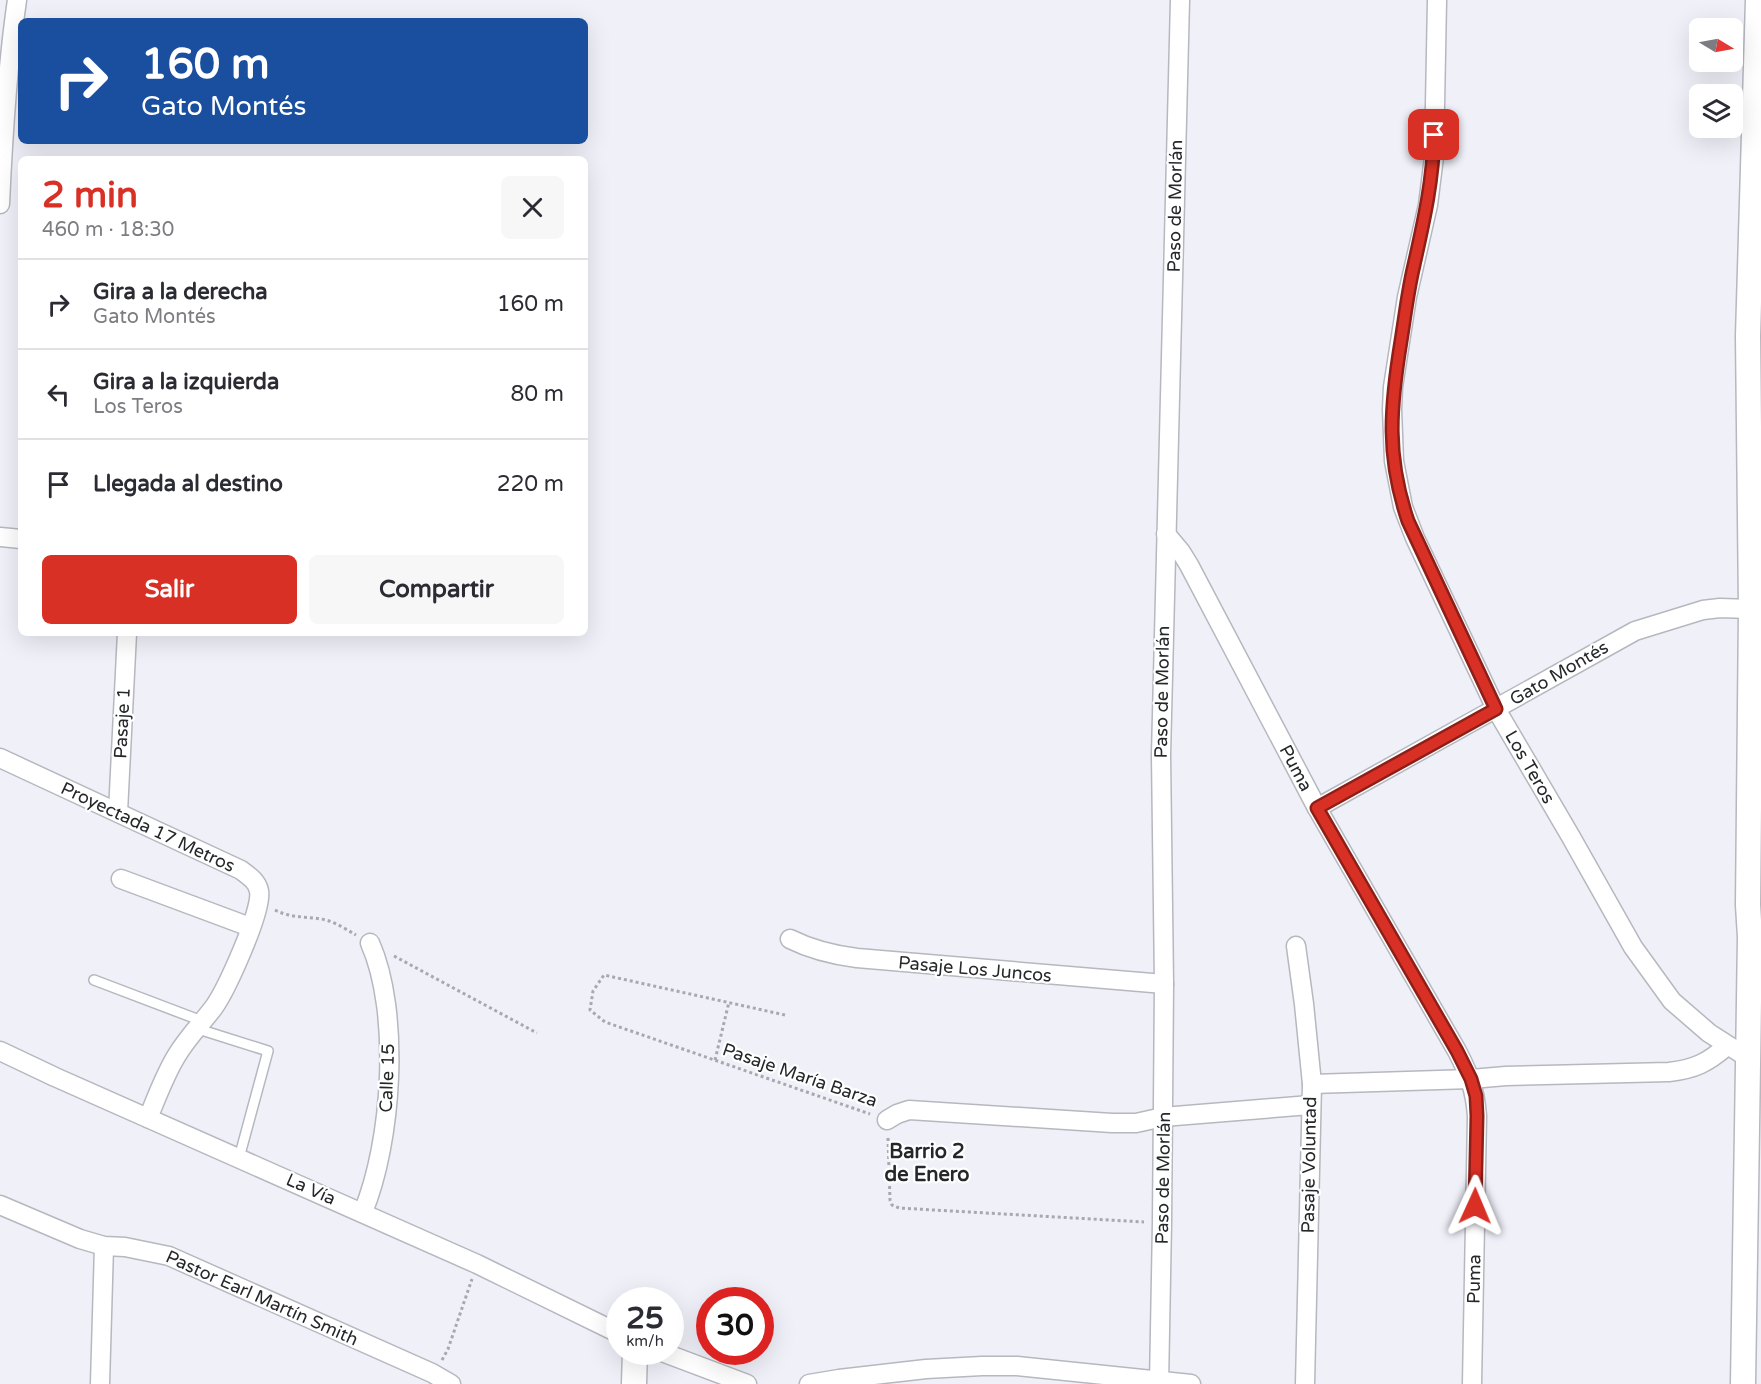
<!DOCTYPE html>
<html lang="es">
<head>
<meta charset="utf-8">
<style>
  :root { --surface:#fff; --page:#f7f7f7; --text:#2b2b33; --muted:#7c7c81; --line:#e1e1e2; --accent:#d93025 }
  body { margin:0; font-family:"Varela Round",sans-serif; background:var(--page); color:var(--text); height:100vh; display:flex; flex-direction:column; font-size:22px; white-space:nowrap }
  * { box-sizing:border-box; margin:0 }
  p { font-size:20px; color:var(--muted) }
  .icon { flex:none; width:33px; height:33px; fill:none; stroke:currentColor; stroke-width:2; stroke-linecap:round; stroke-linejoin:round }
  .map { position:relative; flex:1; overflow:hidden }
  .drawer { position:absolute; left:18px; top:156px; width:570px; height:480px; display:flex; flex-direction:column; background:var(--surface); border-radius:9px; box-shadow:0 6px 24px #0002 }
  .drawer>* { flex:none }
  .guide { position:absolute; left:18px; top:18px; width:570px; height:126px; border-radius:9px; box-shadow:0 6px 24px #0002; background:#1a4fa0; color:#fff; overflow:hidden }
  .needle { width:39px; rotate:100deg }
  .controls { position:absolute; left:1689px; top:18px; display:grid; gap:12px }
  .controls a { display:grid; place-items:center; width:54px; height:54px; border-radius:9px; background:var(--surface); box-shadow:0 6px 24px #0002; font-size:30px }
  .speed { position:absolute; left:606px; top:1287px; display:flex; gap:12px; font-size:30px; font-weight:700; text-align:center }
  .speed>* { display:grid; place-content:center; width:78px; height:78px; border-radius:50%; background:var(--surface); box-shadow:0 6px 24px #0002; line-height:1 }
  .speed small { font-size:15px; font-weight:400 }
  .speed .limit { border:9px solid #d22; background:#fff; color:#111 }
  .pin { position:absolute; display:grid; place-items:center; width:51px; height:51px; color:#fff; margin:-26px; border-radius:12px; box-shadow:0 3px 9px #0006 }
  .me { position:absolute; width:66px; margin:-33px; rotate:1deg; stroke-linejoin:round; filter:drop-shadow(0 0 4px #0008) }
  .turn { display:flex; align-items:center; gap:21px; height:126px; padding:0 24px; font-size:27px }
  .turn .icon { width:78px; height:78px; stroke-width:2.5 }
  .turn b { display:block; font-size:42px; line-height:51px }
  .round { display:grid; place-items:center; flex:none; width:63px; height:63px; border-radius:9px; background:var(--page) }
  .overview { display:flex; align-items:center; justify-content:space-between; height:102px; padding:0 24px }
  h1 { font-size:36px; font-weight:700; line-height:45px; color:var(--accent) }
  .action { display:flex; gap:12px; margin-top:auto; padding:12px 24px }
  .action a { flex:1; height:69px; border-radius:9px; background:var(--accent); color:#fff; font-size:24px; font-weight:700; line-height:69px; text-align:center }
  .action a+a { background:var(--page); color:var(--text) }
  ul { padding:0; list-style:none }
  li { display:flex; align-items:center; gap:18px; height:90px; padding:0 24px; border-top:2px solid var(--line) }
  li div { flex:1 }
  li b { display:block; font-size:22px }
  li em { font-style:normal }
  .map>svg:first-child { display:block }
</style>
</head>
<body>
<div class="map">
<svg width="1761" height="1384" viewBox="0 0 1761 1384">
  <rect width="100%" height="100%" fill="#eff0f8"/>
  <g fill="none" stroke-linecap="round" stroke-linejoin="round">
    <g stroke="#b6b8bf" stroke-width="12">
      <g id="lane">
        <path d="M94,980l108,41"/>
        <path d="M195,1028l73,23 -29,107"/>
      </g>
    </g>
    <g stroke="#b6b8bf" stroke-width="21">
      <g id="street">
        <path d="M1437,0l-3,157 -6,48 -21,92 -14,90 -1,22 2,52 9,46 12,31 81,171 75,128 62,110 39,54 37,32 39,25"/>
        <path d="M0,204c3,-68 7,-136 17,-204"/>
        <path d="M1166,534l15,18 8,13 128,243 140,243c12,23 18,38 20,65l-5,268"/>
        <path d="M0,537l21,2"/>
        <path d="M0,758l241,112c8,6 16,11 18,21 4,19 -33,99 -45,116 -12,16 -26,30 -37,48 -12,19 -20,42 -29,63"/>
        <path d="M1317,808l318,-177 68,-21 17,-2 31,1"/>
        <path d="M118,812l9,-179"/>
        <path d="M121,879l129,48"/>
        <path d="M790,939c22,11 43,16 67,19l307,26"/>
        <path d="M1296,946l8,58 8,80 -7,300"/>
        <path d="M0,1051l55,26 422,187 143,70"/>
        <path d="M1312,1084l159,-5 35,-3 163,-4c26,-3 38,-9 58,-26"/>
        <path d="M887,1120l10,-6 12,-4 203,13h24l27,-6 147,-12"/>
        <path d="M0,1205l80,34 24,7 21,1 44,9 263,117 19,11"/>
        <path d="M363,1212c29,-70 38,-199 7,-269"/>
        <path d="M662,1352l85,32"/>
        <path d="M100,1384l4,-138"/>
        <path d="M809,1384l30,-5 87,-10 56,-3h35l174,18"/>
        <path d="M1159,1384l3,-161 2,-239 -3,-229 19,-755"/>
      </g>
    </g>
    <g stroke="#b6b8bf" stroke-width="27">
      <g id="secondary">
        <path d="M634,1384l1,-32"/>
        <path d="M1743,1384l7,-447 -2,-32 3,-296 -3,-273 10,-336"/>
      </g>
    </g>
    <g stroke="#a8a9b0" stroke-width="3" stroke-dasharray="3 3" stroke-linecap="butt">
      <path d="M275,910c17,9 35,6 51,10 11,3 21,10 30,15"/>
      <path d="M394,956l143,77"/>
      <path d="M785,1015l-181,-40 -11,16 -3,19 15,12 265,92"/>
      <path d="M715,1060l14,-58"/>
      <path d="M888,1138l2,62 2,5 7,3 245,14"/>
      <path d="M442,1360l6,-11 24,-70"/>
    </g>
    <use href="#lane" stroke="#fff" stroke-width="9"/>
    <use href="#street" stroke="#fff" stroke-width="18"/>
    <use href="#secondary" stroke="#fff" stroke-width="24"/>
  </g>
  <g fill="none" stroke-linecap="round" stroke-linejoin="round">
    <g stroke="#8d1f18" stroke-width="15">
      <path id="route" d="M1434,135c-1,46 -10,85 -20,130 -6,25 -9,51 -13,76 -11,67 -15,115 7,180l88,188 -179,99 140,243 14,28 5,17 1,20 -2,90"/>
    </g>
    <use href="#route" stroke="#d93025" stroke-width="10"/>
  </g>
  <g text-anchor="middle" stroke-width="4.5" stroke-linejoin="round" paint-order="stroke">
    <g font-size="18" fill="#26272a" stroke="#fff">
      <text transform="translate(1175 206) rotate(-89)" y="6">Paso de Morlán</text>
      <text transform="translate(1559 673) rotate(-30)" y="6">Gato Montés</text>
      <text transform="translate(1162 692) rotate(-89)" y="6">Paso de Morlán</text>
      <text transform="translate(122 723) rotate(-87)" y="6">Pasaje 1</text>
      <text transform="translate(1530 767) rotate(60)" y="6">Los Teros</text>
      <text transform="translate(1296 768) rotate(62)" y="6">Puma</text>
      <text transform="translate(148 827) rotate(25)" y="6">Proyectada 17 Metros</text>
      <text transform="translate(975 969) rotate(5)" y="6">Pasaje Los Juncos</text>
      <text transform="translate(800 1075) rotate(19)" y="6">Pasaje María Barza</text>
      <text transform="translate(387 1078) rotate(-88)" y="6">Calle 15</text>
      <text transform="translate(1309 1165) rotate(-89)" y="6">Pasaje Voluntad</text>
      <text transform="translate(1163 1178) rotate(-89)" y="6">Paso de Morlán</text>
      <text transform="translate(311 1189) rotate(24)" y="6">La Vía</text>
      <text transform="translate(1474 1279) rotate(-89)" y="6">Puma</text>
      <text transform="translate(262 1298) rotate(24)" y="6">Pastor Earl Martín Smith</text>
    </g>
    <g font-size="20" font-weight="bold" fill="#26272a" stroke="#fff">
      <text x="927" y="1158">Barrio 2<tspan x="927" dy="23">de Enero</tspan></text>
    </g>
  </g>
</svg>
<div class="controls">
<a><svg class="needle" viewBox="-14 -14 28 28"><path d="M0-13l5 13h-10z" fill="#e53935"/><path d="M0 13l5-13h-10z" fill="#7c7c81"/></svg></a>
<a><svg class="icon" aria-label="layers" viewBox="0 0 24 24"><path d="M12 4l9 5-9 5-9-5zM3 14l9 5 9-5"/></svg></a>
</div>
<div class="speed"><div>25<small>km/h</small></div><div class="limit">30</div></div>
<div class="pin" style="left:1434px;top:135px;background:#d93025"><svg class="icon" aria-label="arrive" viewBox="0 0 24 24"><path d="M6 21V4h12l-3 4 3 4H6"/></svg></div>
<svg class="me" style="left:1475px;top:1206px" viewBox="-20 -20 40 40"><path d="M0-17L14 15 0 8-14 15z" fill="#d93025" stroke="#fff" stroke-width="4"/></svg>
<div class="guide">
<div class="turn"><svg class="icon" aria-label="right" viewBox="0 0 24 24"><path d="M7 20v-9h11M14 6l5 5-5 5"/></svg><div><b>160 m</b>Gato Montés</div></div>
</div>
<section class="drawer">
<div class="overview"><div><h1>2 min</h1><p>460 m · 18:30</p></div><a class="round"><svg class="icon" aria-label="close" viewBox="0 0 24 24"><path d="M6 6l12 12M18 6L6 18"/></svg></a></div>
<ul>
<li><svg class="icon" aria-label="right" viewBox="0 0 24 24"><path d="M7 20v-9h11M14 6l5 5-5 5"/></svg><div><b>Gira a la derecha</b><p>Gato Montés</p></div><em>160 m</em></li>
<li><svg class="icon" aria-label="left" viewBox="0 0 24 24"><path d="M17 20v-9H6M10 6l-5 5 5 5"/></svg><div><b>Gira a la izquierda</b><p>Los Teros</p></div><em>80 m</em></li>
<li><svg class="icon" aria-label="arrive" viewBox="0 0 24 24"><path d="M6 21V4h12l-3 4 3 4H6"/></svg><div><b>Llegada al destino</b></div><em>220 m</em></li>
</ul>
<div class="action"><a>Salir</a><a>Compartir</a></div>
</section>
</div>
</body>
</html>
